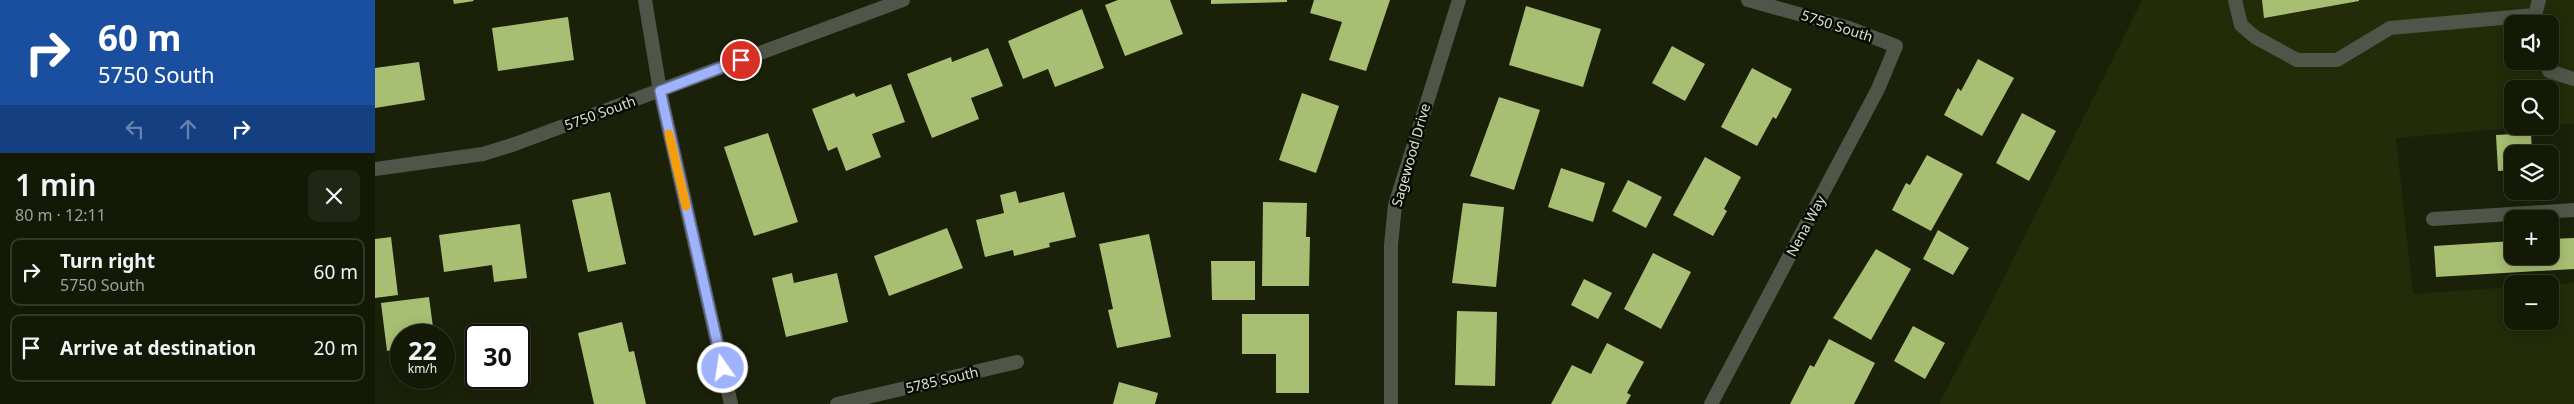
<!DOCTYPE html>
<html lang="en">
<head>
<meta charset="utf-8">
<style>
  :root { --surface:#141906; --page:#212614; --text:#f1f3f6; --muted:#9da09b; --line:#333828 }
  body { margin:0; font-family:"Noto Sans",sans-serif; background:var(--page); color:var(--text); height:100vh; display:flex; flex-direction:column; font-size:19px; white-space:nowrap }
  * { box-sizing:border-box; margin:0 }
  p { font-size:16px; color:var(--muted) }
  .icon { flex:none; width:28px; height:28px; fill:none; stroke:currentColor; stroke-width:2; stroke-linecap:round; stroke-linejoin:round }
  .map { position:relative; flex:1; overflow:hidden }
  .sheet { display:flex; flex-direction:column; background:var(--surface); width:375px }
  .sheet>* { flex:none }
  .guide { background:#1a4fa0; color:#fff; overflow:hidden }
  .controls { position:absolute; left:2129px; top:15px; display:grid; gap:10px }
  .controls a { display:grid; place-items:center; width:55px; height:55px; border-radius:10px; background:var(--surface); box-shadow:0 2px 12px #0003,0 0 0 1px var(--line); font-size:25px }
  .speed { position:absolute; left:15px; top:324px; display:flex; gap:10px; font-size:25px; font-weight:700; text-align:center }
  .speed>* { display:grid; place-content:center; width:65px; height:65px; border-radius:50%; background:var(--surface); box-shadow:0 2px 12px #0003,0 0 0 1px var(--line); line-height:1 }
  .speed small { font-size:12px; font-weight:400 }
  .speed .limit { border:2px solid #111; border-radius:8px; background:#fff; color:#111 }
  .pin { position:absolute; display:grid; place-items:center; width:42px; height:42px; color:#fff; margin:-21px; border:2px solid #fff; border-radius:50%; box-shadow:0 1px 5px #0007 }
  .me { position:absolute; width:55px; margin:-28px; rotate:347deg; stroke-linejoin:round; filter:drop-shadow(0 0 4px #0008) }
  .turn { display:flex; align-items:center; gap:18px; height:105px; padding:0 15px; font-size:22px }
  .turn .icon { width:65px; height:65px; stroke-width:2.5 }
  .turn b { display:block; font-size:35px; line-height:42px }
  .lanes { display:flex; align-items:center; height:48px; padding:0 15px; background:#0003; justify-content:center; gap:25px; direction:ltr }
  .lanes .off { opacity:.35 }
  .round { display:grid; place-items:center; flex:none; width:52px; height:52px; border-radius:10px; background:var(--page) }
  .overview { display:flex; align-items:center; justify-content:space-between; height:85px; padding:0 15px }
  h1 { font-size:30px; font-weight:600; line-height:38px }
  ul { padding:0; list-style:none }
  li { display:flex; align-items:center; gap:15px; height:68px; margin:0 10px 8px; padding:0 5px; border:2px solid var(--line); border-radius:10px }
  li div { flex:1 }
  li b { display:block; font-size:19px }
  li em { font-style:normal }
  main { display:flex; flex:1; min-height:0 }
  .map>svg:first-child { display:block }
</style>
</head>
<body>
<main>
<section class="sheet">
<div class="guide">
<div class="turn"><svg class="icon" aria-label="right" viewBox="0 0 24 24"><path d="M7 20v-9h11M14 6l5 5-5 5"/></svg><div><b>60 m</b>5750 South</div></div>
<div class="lanes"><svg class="icon off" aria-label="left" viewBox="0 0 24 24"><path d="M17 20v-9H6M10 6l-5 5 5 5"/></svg><svg class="icon off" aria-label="ahead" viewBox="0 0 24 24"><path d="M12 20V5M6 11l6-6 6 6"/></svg><svg class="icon" aria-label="right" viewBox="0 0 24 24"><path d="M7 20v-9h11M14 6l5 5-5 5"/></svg></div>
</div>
<div class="overview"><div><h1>1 min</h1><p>80 m · 12:11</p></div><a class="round"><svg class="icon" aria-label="close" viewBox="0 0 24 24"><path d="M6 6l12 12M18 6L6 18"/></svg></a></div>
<ul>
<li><svg class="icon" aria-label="right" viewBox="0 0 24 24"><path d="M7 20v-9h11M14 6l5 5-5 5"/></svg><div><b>Turn right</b><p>5750 South</p></div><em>60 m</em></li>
<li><svg class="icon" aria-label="arrive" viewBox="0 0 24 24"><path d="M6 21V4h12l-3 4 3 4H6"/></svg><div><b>Arrive at destination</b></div><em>20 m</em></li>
</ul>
</section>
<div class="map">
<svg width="2199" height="404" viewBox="0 0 2199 404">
  <rect width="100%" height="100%" fill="#1b2108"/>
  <path fill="#232b09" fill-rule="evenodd" d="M1767,0h432v124l-24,1v-36h-37v37h26l-143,12 17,156 99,-7 1,34h37v-37l24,-1v121h-635l54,-104zM2138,24h37v37h-37z"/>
  <g fill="#a8be73">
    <path d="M78,0h20l1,1 -20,3z"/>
    <path d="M743,0h52l13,34 -58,22 -20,-51z"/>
    <path d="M836,0h76v2l-76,2z"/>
    <path d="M939,0h76l-24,71 -37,-11 13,-38 -32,-9z"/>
    <path d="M1887,0h97v1l-95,17z"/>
    <path d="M1151,6l75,23 -18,58 -74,-22z"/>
    <path d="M707,9l22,59 -49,19 -7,-18 -25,10 -15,-38z"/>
    <path d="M193,17l6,43 -76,11 -6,-43z"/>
    <path d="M1297,46l33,18 -20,37 -33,-18z"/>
    <path d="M613,48l15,38 -32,12 8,21 -47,19 -25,-64 44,-17 1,5z"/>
    <path d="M1603,59l36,19 -32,58 -38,-21 14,-27 3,3z"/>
    <path d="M44,62l6,38 -50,8v-40z"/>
    <path d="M1377,68l40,21 -16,30 -3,-2 -16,29 -36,-19z"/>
    <path d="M516,84l14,38 -33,12 9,23 -35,14 -9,-24 -9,4 -16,-42 42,-16 2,4z"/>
    <path d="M927,93l37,13 -23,67 -37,-13z"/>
    <path d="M1124,97l41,13 -26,80 -44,-14z"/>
    <path d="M1647,113l34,18 -27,50 -33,-18z"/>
    <path d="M393,133l30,89 -44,14 -30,-89z"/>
    <path d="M2156,133l1,21h-19v16l-15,1 -2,-36z"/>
    <path d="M1552,155l36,19 -32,57 -39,-21 14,-27 4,2z"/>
    <path d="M1330,157l36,20 -17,32 3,2 -14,25 -40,-21z"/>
    <path d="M1186,168l44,15 -12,39 -45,-15z"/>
    <path d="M1253,180l34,17 -16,31 -34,-17z"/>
    <path d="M641,191l3,12 45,-11 12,45 -27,6 1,4 -36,9 -1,-6 -28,7 -9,-37 28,-7 -4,-18z"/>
    <path d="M235,192l16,72 -38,8 -16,-72z"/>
    <path d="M888,202l44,1 -1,34h4l-1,49h-47z"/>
    <path d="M1088,203l41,4 -8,80 -44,-4z"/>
    <path d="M145,224l7,54 -33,4 -2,-17 -48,7 -5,-37z"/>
    <path d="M572,228l16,40 -74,28 -15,-40z"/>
    <path d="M1563,230l31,18 -16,27 -30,-16z"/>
    <path d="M774,234l22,103 -54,11 -9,-38 5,-1 -14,-65z"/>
    <path d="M16,237l7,58 -23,3v-59z"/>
    <path d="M2199,238v31l-138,8 -2,-31 79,-5v15h37v-17z"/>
    <path d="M1501,249l35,20 -40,71 -38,-22z"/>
    <path d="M1278,253l38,19 -30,57 -37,-20z"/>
    <path d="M836,261h44v39h-43z"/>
    <path d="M417,273l2,10 43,-10 11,49 -62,15 -14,-59z"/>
    <path d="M1209,279l28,14 -14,26 -27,-14z"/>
    <path d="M54,297l5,38h-33v14l-14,2 -6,-48z"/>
    <path d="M1082,311l40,1 -2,74 -40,-1z"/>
    <path d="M867,314h67v79h-33v-39h-34z"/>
    <path d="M247,322l7,30 5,-1 12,53h-52l-16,-71z"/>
    <path d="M1538,326l32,17 -20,36 -31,-18z"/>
    <path d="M1454,339l46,24 -21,41h-64l20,-39 4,2z"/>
    <path d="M1232,343l37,19 -17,31 4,2 -5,9h-75l21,-39 19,9z"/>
    <path d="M744,382l39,11 -3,11h-42z"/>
  </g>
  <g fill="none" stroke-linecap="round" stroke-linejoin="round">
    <g stroke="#515549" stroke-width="14">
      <path d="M1860,0l6,25 14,12 42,23h40l53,-32 145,-13 4,-15"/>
      <path d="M2172,61l2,10 25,8"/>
      <path d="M2058,219l141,-9"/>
    </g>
    <g stroke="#515549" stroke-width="14">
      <path d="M270,0l15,91 71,313"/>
      <path d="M0,169l108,-15 32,-10 388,-144"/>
      <path d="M462,404l180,-42"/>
      <path d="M1016,404v-159l4,-40 64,-205"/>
      <path d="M1336,404l167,-315 18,-43 -47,-18 -101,-28"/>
    </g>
  </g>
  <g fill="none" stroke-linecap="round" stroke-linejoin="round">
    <g stroke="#6774a4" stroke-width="12">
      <path id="route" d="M348,368l-63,-277 81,-31"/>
    </g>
    <use href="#route" stroke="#9fb3fd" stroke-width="9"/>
    <path stroke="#f59e0b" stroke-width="9" d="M294,134l17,72"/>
  </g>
  <g text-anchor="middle" stroke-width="5" stroke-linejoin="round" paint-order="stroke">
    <g font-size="14" fill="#dae0d0" stroke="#070a02">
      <text transform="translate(1462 26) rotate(18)" y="5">5750 South</text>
      <text transform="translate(225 113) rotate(-20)" y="5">5750 South</text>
      <text transform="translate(1036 155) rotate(-74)" y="5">Sagewood Drive</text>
      <text transform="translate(1431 226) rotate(-62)" y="5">Nena Way</text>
      <text transform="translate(567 380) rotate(-13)" y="5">5785 South</text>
    </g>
  </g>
</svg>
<div class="controls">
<a><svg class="icon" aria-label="sound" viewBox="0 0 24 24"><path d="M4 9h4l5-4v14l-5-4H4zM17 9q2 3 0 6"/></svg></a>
<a><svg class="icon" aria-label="search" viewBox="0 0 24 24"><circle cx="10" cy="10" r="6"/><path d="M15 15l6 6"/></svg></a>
<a><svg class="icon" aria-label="layers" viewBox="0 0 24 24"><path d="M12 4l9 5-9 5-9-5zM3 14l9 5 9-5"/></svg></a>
<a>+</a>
<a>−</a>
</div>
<div class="speed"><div>22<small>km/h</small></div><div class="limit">30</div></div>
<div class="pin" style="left:366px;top:60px;background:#d93025"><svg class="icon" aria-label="arrive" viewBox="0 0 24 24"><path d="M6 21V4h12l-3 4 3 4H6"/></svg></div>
<svg class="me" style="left:348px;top:368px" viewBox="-20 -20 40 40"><circle r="17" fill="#9fb3fd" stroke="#fff" stroke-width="3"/><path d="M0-11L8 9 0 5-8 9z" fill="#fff"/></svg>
</div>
</main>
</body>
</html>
